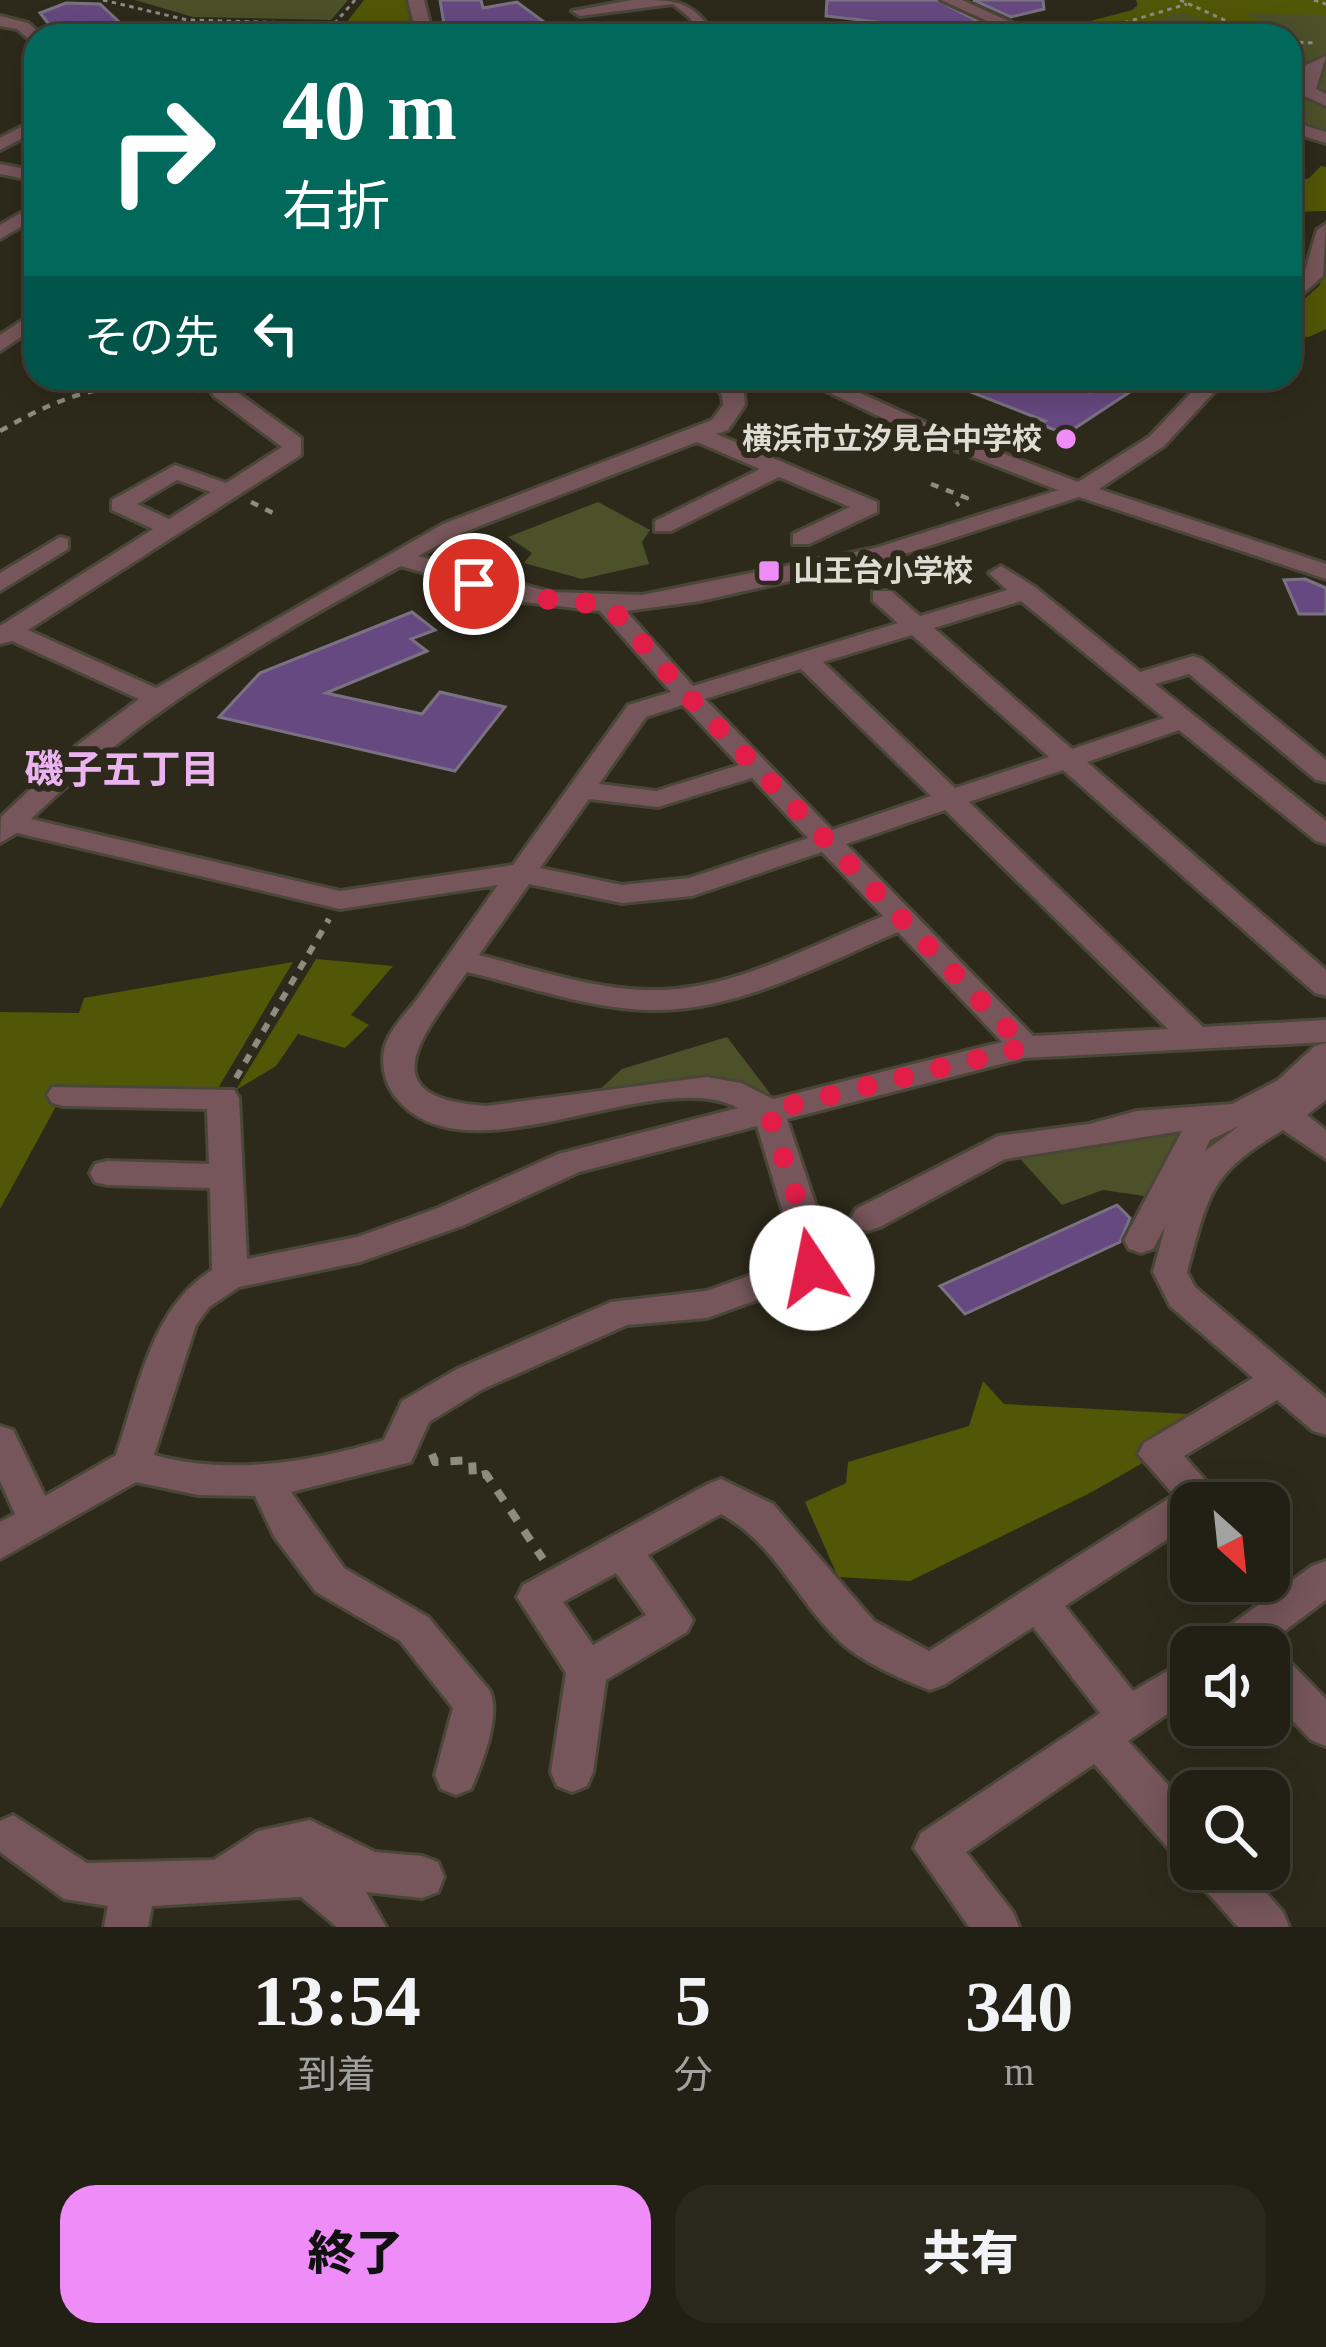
<!DOCTYPE html>
<html lang="ja">
<head>
<meta charset="utf-8">
<style>
  :root { --surface:#222014; --page:#2a281d; --text:#f1f3f6; --muted:#a2a3a0; --line:#3f3e34; --accent:#ee8cf8 }
  body { margin:0; font-family:"Times New Roman","Noto Sans JP",serif; background:var(--page); color:var(--text); height:100vh; display:flex; flex-direction:column; font-size:45px; white-space:nowrap }
  * { box-sizing:border-box; margin:0 }
  p { font-size:39px; color:var(--muted) }
  .icon { flex:none; width:66px; height:66px; fill:none; stroke:currentColor; stroke-width:2; stroke-linecap:round; stroke-linejoin:round }
  .map { position:relative; height:1927px; overflow:hidden }
  .details { display:flex; flex-direction:column; background:var(--surface); flex:1 }
  .details>* { flex:none }
  .top-card { position:absolute; left:24px; top:24px; width:1278px; height:366px; border-radius:36px; box-shadow:0 6px 30px #0003,0 0 0 3px var(--line); background:#00695c; color:#fff; overflow:hidden }
  .needle { width:78px; rotate:153deg }
  .controls { position:absolute; left:1170px; top:1482px; display:grid; gap:24px }
  .controls a { display:grid; place-items:center; width:120px; height:120px; border-radius:24px; background:var(--surface); box-shadow:0 6px 30px #0003,0 0 0 3px var(--line); font-size:60px }
  .pin { position:absolute; display:grid; place-items:center; width:102px; height:102px; color:#fff; margin:-51px; border:6px solid #fff; border-radius:50%; box-shadow:0 3px 12px #0007 }
  .me { position:absolute; width:132px; margin:-66px; rotate:349deg; stroke-linejoin:round; filter:drop-shadow(0 0 9px #0008) }
  .turn { display:flex; align-items:center; gap:42px; height:252px; padding:0 60px; font-size:54px }
  .turn .icon { width:156px; height:156px; stroke-width:2.5 }
  .turn b { display:block; font-size:84px; line-height:102px }
  .then { display:flex; align-items:center; height:114px; padding:0 60px; background:#0003; gap:24px; font-size:45px }
  .eta { display:flex; justify-content:space-evenly; align-items:center; height:204px; text-align:center }
  .eta b { font-size:72px; font-weight:800; line-height:84px }
  .action { display:flex; gap:24px; margin-top:auto; padding:24px 60px }
  .action a { flex:1; height:138px; border-radius:36px; background:var(--accent); color:#111; font-size:48px; font-weight:800; line-height:138px; text-align:center }
  .action a+a { background:var(--page); color:var(--text) }
  .map>svg:first-child { display:block }
</style>
</head>
<body>
<div class="map">
<svg width="1326" height="1927" viewBox="0 0 1326 1927">
  <rect width="100%" height="100%" fill="#2e2a1b"/>
  <g fill="#4d512a">
    <path d="M135,0h213l-17,20 -138,-3z"/>
    <path d="M1136,0h190v134l-36,-12v-86h-207l-15,-9 64,-17 6,-5z"/>
    <path d="M598,502l52,28 -8,12 7,22 -67,15 -58,-16 8,-10 -24,-16z"/>
    <path d="M727,1037l45,59c-64,-26 -109,-15 -175,-4l25,-23z"/>
    <path d="M1202,1123l-51,74 -48,-7 -41,15 -48,-53z"/>
  </g>
  <g fill="#525707">
    <path d="M364,0h44l3,36h-75z"/>
    <path d="M1137,0h189v15l-77,-1c15,15 39,13 54,27l-12,5 -1,-10h-32l-78,-23 -66,19 11,4h-40l-17,-9 70,-18z"/>
    <path d="M1321,166l5,1v44l-36,1v-27l19,-7z"/>
    <path d="M1326,268v61l-17,8 -19,-1v-24l29,-26z"/>
    <path d="M316,959l77,7 -42,49 18,10 -24,23 -47,-14 -22,32 -40,24z"/>
    <path d="M293,962l-76,128 -157,9 -60,110v-197l79,1 5,-15z"/>
    <path d="M983,1381l21,23 221,12 -135,77 -180,88 -72,-4 -33,-75 41,-19 2,-21 121,-36z"/>
  </g>
  <g fill="#674981" stroke="#7a7283" stroke-width="3">
    <path d="M440,0h41l2,8 34,-6 46,34h-117z"/>
    <path d="M827,0h110l46,24 -28,7 -129,-15z"/>
    <path d="M973,0h70l1,9 -33,8z"/>
    <path d="M66,3l34,1 34,32h-76l-18,-23z"/>
    <path d="M935,378h116l39,14 21,-14 37,2 -82,54 -27,-10 6,-3z"/>
    <path d="M1305,579l21,9v26h-27l-15,-34z"/>
    <path d="M412,612l23,18 -24,9 16,12 -101,42 96,21 18,-22 65,15 -50,64 -236,-54 41,-44z"/>
    <path d="M1117,1205l13,13 -10,24 -155,72 -25,-28z"/>
  </g>
  <g fill="none" stroke-linecap="round" stroke-linejoin="round">
    <g stroke="#4a4638" stroke-width="6">
      <g id="minor">
        <path d="M408,0h16l9,36h-16z"/>
        <path d="M632,0c46,0 59,0 84,36h-16l-10,-18 -17,-14 -93,12 -8,-5z"/>
        <path d="M941,0h21l79,36h-21z"/>
        <path d="M0,16l28,7 15,13 -13,4 -13,-11 -17,-3z"/>
        <path d="M1326,56l-10,33 10,5v12l-36,-17v-12l11,4 5,-16z"/>
        <path d="M36,119v12l-36,19v-12z"/>
        <path d="M1290,121l36,11v11l-36,-11z"/>
        <path d="M0,164l36,7v10l-36,-7z"/>
        <path d="M36,204v14l-36,21v-14z"/>
        <path d="M1326,224l-3,52 -33,29v-17l14,-14 13,-44z"/>
        <path d="M36,311v16l-36,24v-16z"/>
        <path d="M221,378h22l-9,12 67,48v17l-273,175 128,58 287,-164 269,-104 11,-15 -1,-10 -15,-17h23l14,16 1,11 -17,25 -12,4 161,68v10l-68,32h-16v-10l57,-27 -71,-30 -108,54h-16v-10l105,-52 -63,-27 -238,92 -41,22 132,36 92,3 233,-47 183,-58 -132,-51 -127,-61h28l115,52 136,52 71,-45 56,-59h22l-63,68 -65,43 227,75v15l-247,-82 -190,62 -189,42 -74,10 67,75 205,-63 -25,-22v-10h18l29,25 87,-26 -18,-17 12,-7 34,21 105,85 53,-16 9,3 124,101v22l-10,-2 -127,-106 -34,10 171,137v23l-10,-3 -137,-111 -92,32 239,208v26l-11,-3 -252,-223 -94,32 234,225 123,-7v22l-301,16 -238,61 45,135 -8,22 -117,42 -80,7 -144,64 -54,33 -18,40 -120,30 53,76 84,49 62,74c11,25 -8,73 -19,98l-15,6 -15,-6 -6,-14 18,-67 -53,-67 -84,-49 -41,-54 -20,-42 -57,-1 -62,-13 -136,77v-37l15,-8 -15,-33v-55l13,4 32,66 71,-41c23,-66 34,-146 96,-185l-2,-82 -103,-3 -12,-3 -5,-9 5,-9 12,-3 102,3 -2,-55 -144,-3 -11,-3 -5,-8 5,-8 182,3 5,8 8,161 110,-22 81,-29 120,-54 180,-46c-84,-45 -275,80 -344,-13 -10,-13 -14,-36 -8,-52 6,-16 22,-32 32,-45 27,-38 53,-75 80,-113l-158,24 -323,-76 -17,10 1,-26 75,-71 63,-47 -127,-58 -12,3v-18l153,-97 -41,-19v-10l63,-35 51,18 56,-36 -68,-51 -3,-5zM177,480l34,12 -42,27 -32,-15zM401,566l123,36 76,9 71,81 -43,13 -115,160 -173,26 -309,-72c110,-107 236,-180 370,-253zM1021,601l143,117 -92,31 -138,-121zM912,635l137,122 -94,31 -132,-126zM801,669l130,127 -99,34 -127,-131zM683,705l56,60 -83,26 -57,-7 47,-67zM752,778l56,60 -119,40 -67,7 -82,-17 49,-69 69,8zM945,810l223,219 -135,7 -187,-192zM822,852l61,64c-73,30 -149,74 -230,74 -58,0 -118,-21 -174,-35l50,-71 93,19 70,-7zM898,932l104,110 -229,57 -32,-16 -34,-6 -221,29c-121,-8 -61,-73 -19,-134 60,14 121,37 183,38 87,2 170,-45 248,-78zM757,1126l40,133 -91,32 -95,11 -154,67 -55,32 -18,39c-73,22 -154,36 -230,15l42,-130 13,-18 30,-20 121,-25 102,-36 117,-54z"/>
        <path d="M60,537l8,2v10l-68,42v-18z"/>
        <path d="M1326,1043v57l-19,15 19,15v29l-43,-29c-74,44 -74,63 -96,142l8,15 131,111v37l-13,-4 -36,-31 -93,56 36,41 -3,6h-26v21l-126,82 68,85 58,-34v41l-63,43 63,69v53l-15,-6 -82,-93 -128,88 47,60 6,15h-50l-55,-79 7,-15 179,-120 -67,-86 -89,58 -14,5c-27,-10 -63,-26 -85,-44 -46,-40 -69,-103 -124,-132l-73,41 45,65 -6,12 -81,48 -13,92 -6,14 -15,6 -15,-6 -6,-14 15,-99 -49,-76 6,-12 185,-101 13,-5 52,25 101,117 55,30 245,-156 -36,-41 6,-11 109,-65 -83,-72 -17,-34 12,-45 -12,22 -12,4 -12,-4 -5,-9 58,-109 -177,28 -125,68 -12,4 -12,-4 -5,-9 5,-9 142,-73 91,-12 48,-13 95,-7 46,-24 37,-34zM1239,1126l-34,25 5,-11zM616,1573l30,42 -53,30 -30,-43z"/>
        <path d="M1326,1561v39l-63,47h-51l6,-13 94,-68z"/>
        <path d="M1269,1650l14,5 43,44v47l-15,-6 -42,-44z"/>
        <path d="M13,1815l74,48 127,-3 44,-29 52,-11 65,32 47,4 16,6 6,15 -6,15 -16,6 -56,-6 20,35h-49l-36,-30 -149,9 -4,21h-44l4,-21 -44,-7 -64,-47v-31z"/>
        <path d="M1194,1869h51l38,43 6,15h-51l-38,-43z"/>
      </g>
    </g>
    <g stroke="#8e8c7f" stroke-width="3" stroke-dasharray="4.5 4.5" stroke-linecap="butt">
      <path d="M103,0l84,20 147,4 21,-24"/>
      <path d="M1180,0l80,36"/>
      <path d="M1314,0l12,4"/>
      <path d="M861,27l4,9"/>
      <path d="M1109,36l-9,-6 87,-26"/>
      <path d="M1290,42l26,1"/>
    </g>
    <g stroke="#8e8c7f" stroke-width="4.5" stroke-dasharray="8 8" stroke-linecap="butt">
      <path d="M0,431c72,-41 117,-54 200,-40"/>
      <path d="M931,484l36,14 -11,7"/>
      <path d="M251,502l24,12"/>
    </g>
    <path stroke="#8e8c7f" stroke-width="6" stroke-dasharray="9 9" stroke-linecap="butt" d="M236,1078l93,-159"/>
    <path stroke="#8e8c7f" stroke-width="8" stroke-dasharray="12 12" stroke-linecap="butt" d="M432,1454l3,8 37,-2 1,17 13,-3 57,85"/>
    <use href="#minor" fill="#76565a" fill-rule="evenodd"/>
  </g>
  <g fill="none" stroke-linecap="round" stroke-linejoin="round">
    <path stroke="#e11d48" stroke-width="21" stroke-dasharray="0 37.8" d="M474,584l87,18 47,2 79,91 338,352 -257,64 47,143 -3,14"/>
  </g>
  <g fill="#ee8cf8" stroke="#2e2a1b" stroke-width="4.5">
    <circle cx="1066" cy="439" r="12"/>
    <rect x="757" y="559" width="24" height="24" rx="6"/>
  </g>
  <g text-anchor="middle" stroke-width="12" stroke-linejoin="round" paint-order="stroke">
    <g font-size="30" font-weight="bold" fill="#dedcd2" stroke="#2e2a1b" text-anchor="end">
      <text x="1042" y="449">横浜市立汐見台中学校</text>
      <text x="793" y="581" text-anchor="start">山王台小学校</text>
    </g>
    <g font-size="39" font-weight="bold" fill="#ebb4f0" stroke="#2e2a1b">
      <text x="122" y="783">磯子五丁目</text>
    </g>
  </g>
</svg>
<div class="controls">
<a><svg class="needle" viewBox="-14 -14 28 28"><path d="M0-13l5 13h-10z" fill="#e53935"/><path d="M0 13l5-13h-10z" fill="#a2a3a0"/></svg></a>
<a><svg class="icon" aria-label="sound" viewBox="0 0 24 24"><path d="M4 9h4l5-4v14l-5-4H4zM17 9q2 3 0 6"/></svg></a>
<a><svg class="icon" aria-label="search" viewBox="0 0 24 24"><circle cx="10" cy="10" r="6"/><path d="M15 15l6 6"/></svg></a>
</div>
<div class="pin" style="left:474px;top:584px;background:#d93025"><svg class="icon" aria-label="arrive" viewBox="0 0 24 24"><path d="M6 21V4h12l-3 4 3 4H6"/></svg></div>
<svg class="me" style="left:812px;top:1268px" viewBox="-20 -20 40 40"><circle r="19" fill="#fff"/><path d="M0-13L10 11 0 6-10 11z" fill="#e11d48"/></svg>
<div class="top-card">
<div class="turn"><svg class="icon" aria-label="right" viewBox="0 0 24 24"><path d="M7 20v-9h11M14 6l5 5-5 5"/></svg><div><b>40 m</b>右折</div></div>
<div class="then">その先<svg class="icon" aria-label="left" viewBox="0 0 24 24"><path d="M17 20v-9H6M10 6l-5 5 5 5"/></svg></div>
</div>
</div>
<section class="details">
<div class="eta">
<div><b>13:54</b><p>到着</p></div>
<div><b>5</b><p>分</p></div>
<div><b>340</b><p>m</p></div>
</div>
<div class="action"><a>終了</a><a>共有</a></div>
</section>
</body>
</html>
